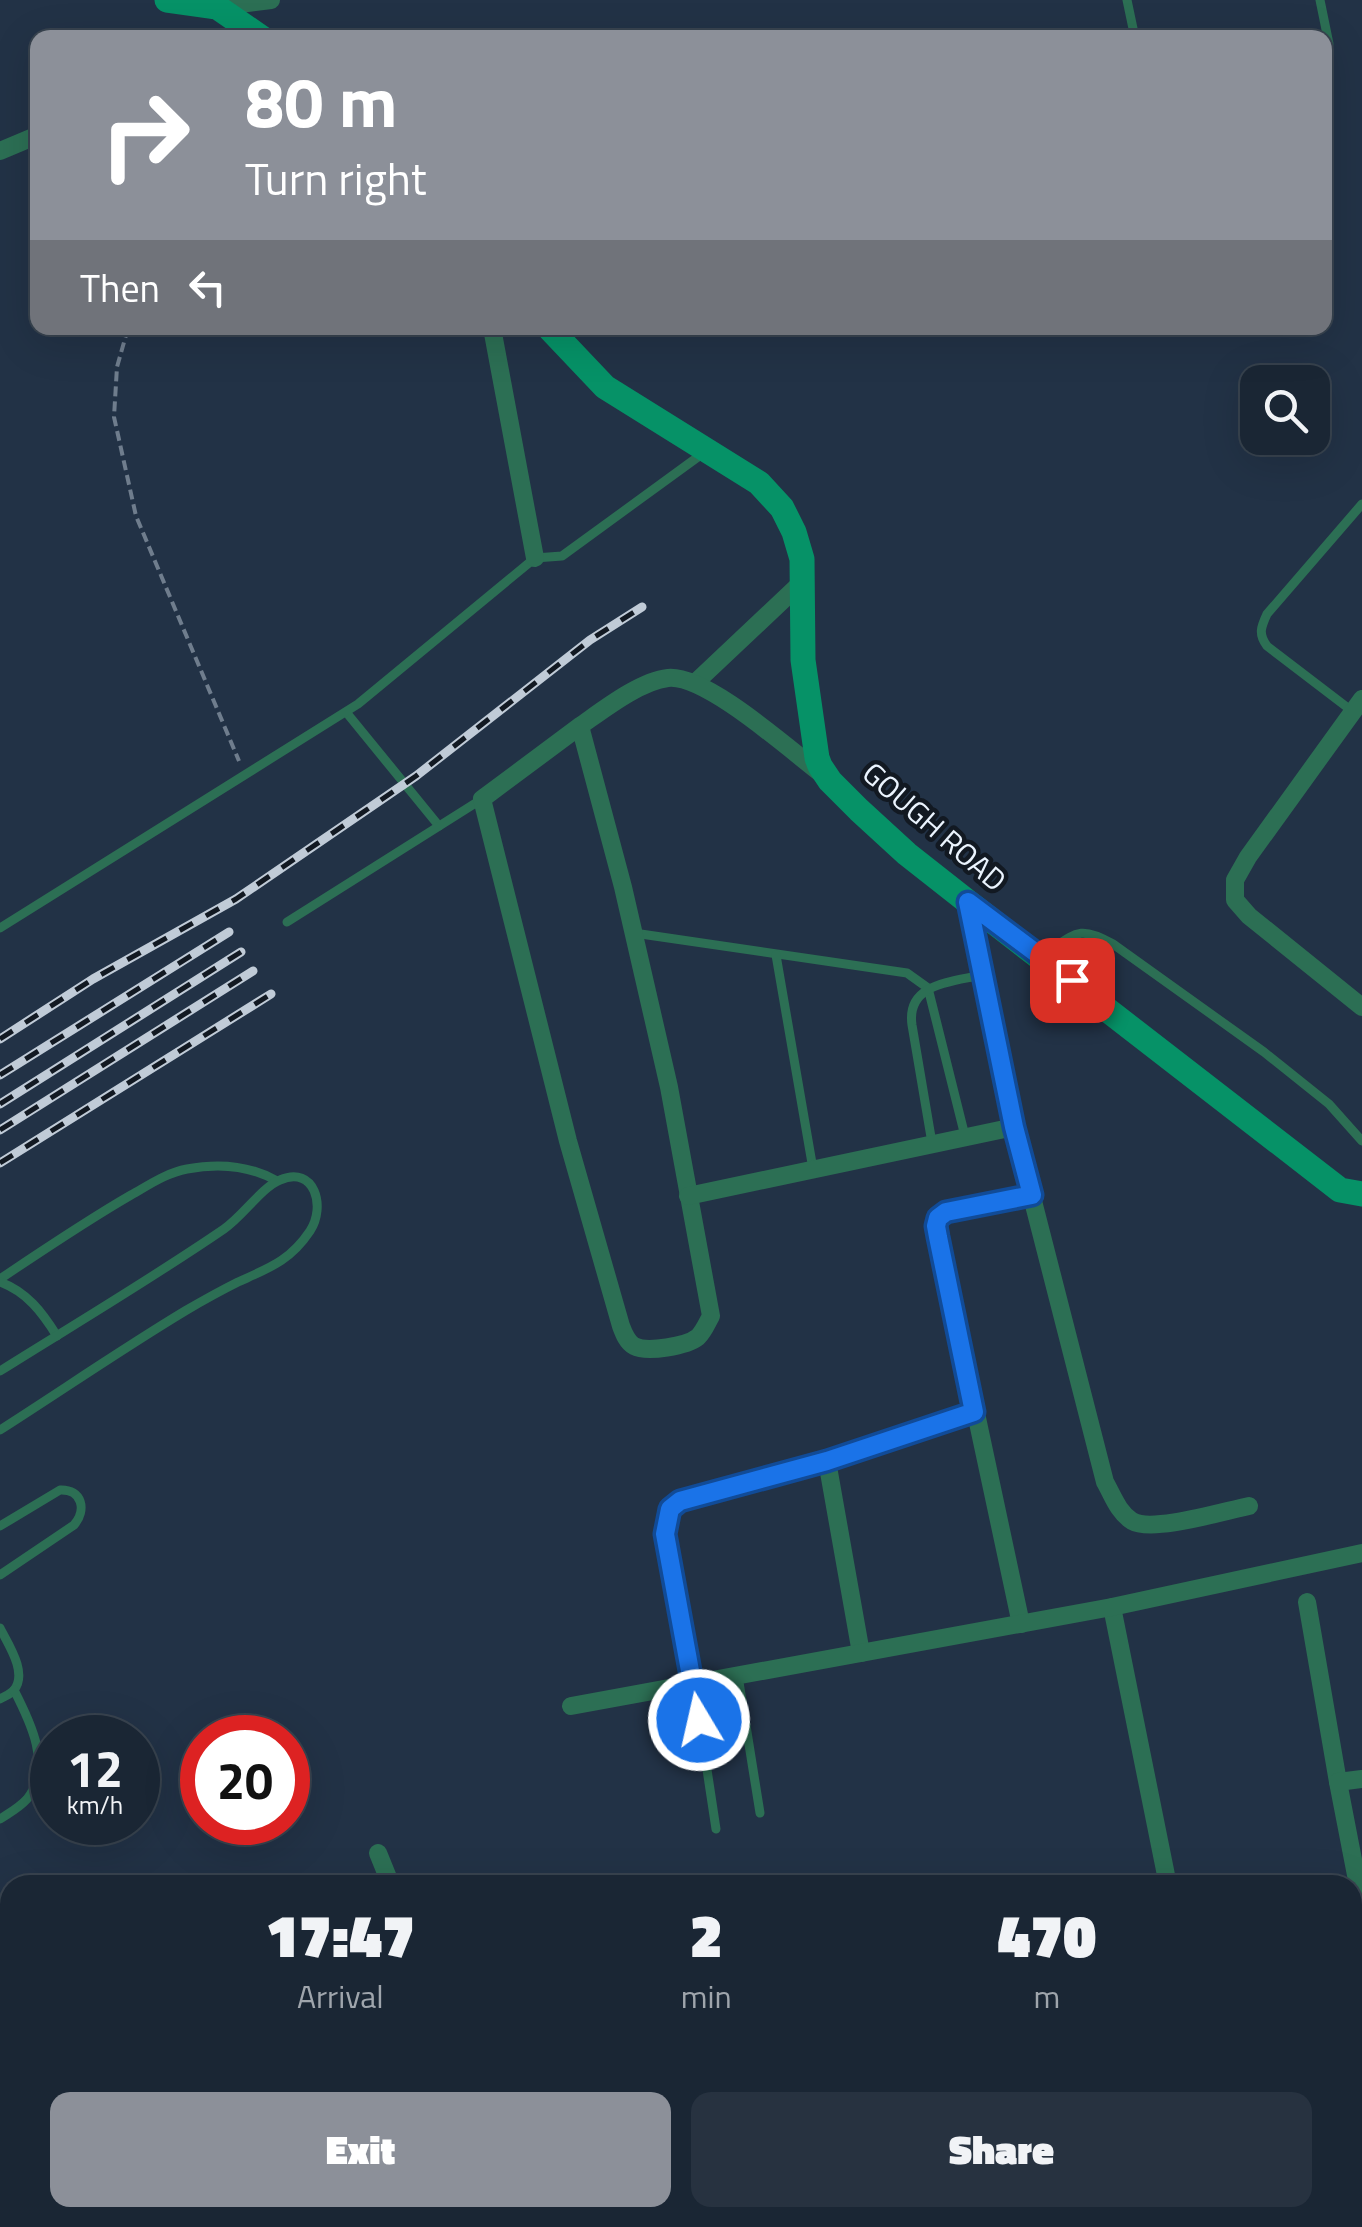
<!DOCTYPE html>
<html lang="en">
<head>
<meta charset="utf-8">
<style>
  :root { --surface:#1a2634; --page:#273240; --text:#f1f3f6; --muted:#9fa5ac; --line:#38434f; --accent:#8c9099 }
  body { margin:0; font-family:"Titillium Web",sans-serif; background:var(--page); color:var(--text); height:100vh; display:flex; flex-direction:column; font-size:38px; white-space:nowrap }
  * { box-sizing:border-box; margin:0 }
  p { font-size:32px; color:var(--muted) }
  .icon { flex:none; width:55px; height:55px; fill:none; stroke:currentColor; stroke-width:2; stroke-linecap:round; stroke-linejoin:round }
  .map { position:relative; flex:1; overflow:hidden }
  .side { position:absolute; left:0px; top:1875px; width:1362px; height:352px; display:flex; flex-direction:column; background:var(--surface); border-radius:30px 30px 0 0; box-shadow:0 10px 40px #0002,0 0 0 2px var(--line) }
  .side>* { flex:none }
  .banner { position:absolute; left:30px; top:30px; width:1302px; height:305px; border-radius:20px; box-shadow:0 10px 40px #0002,0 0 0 2px var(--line); background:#8c9099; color:#fff; overflow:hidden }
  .controls { position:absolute; left:1240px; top:365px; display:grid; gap:20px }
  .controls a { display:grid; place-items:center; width:90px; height:90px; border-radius:20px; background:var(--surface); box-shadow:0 10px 40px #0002,0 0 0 2px var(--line); font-size:50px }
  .speed { position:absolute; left:30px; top:1715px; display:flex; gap:20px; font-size:50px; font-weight:700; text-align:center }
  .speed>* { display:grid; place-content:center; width:130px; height:130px; border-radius:50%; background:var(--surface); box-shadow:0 10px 40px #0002,0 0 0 2px var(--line); line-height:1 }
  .speed small { font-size:25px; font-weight:400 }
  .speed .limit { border:15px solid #d22; background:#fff; color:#111 }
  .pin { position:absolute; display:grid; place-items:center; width:85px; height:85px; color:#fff; margin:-42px; border-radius:20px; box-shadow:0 5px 15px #0006 }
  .me { position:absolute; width:110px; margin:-55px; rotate:351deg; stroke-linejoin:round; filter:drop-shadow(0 0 8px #0008) }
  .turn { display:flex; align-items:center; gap:35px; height:210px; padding:0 50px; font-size:45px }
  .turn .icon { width:130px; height:130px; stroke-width:2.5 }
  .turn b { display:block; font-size:70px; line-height:85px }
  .then { display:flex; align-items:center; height:95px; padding:0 50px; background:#0003; gap:20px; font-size:38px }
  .eta { display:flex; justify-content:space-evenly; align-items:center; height:170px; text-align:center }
  .eta b { font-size:60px; font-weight:800; line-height:70px }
  .cta { display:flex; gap:20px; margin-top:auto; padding:20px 50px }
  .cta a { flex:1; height:115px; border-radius:20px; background:var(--accent); color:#fff; font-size:40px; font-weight:800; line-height:115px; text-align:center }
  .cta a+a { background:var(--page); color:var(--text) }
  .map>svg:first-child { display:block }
</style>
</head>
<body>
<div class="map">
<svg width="1362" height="2227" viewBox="0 0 1362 2227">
  <rect width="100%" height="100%" fill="#223246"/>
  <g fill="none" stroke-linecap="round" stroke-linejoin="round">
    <path stroke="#6f7d8d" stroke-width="4" stroke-dasharray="10 5" stroke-linecap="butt" d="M128,328l-11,39 -3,50 22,99 103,245"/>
    <g stroke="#2c6f54" stroke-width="9">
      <path d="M1127,0l8,38"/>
      <path d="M1320,0l9,44"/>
      <path d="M1352,711l-85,-65c-9,-12 -6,-19 0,-32l95,-110"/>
      <path d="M346,712l93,114"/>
      <path d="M287,922l195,-123"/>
      <path d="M0,928l358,-224 177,-146 27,-2 140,-102"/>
      <path d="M634,933l273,40 21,15 37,148"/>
      <path d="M776,955l37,214"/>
      <path d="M1043,955c32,-21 35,-31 70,-11l151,108 65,52 33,37"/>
      <path d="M932,1143l-20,-118c-6,-42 40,-43 70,-50"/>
      <path d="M0,1279c43,-29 86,-58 131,-84 18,-10 35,-22 56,-26 31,-6 62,-4 90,12"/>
      <path d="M0,1282c27,10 42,30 57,54"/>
      <path d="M0,1371c75,-47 151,-92 224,-142 19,-13 38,-42 56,-49 35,-15 46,27 30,51 -20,30 -41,37 -72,51 -18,9 -36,19 -53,29 -63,38 -124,80 -185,119"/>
      <path d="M0,1526l60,-36c22,-1 27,20 14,35l-74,50"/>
      <path d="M0,1628c8,16 28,45 14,62 -3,4 -9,6 -14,9"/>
      <path d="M738,1676l22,137"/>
      <path d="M694,1684l22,145"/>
      <path d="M0,1819c9,-6 19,-11 27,-20 26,-32 3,-78 -13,-109"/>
    </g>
    <g stroke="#2c6f54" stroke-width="18">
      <path d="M217,7l54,-7"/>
      <path d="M0,151l38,-16"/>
      <path d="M492,328l43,230"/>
      <path d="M695,683l107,-101"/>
      <path d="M1362,699l-114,158 -13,23v20l14,16 113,91"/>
      <path d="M580,726l43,161 46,200 42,229c-4,7 -7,15 -13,21 -11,9 -51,16 -64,9 -7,-4 -10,-12 -13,-20l-53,-185 -86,-342 98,-73c23,-16 60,-45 88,-48 38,-4 123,73 155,97"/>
      <path d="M968,902l46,225 91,355c8,14 13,30 27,39 20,12 92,-10 117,-15"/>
      <path d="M688,1196l326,-69"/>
      <path d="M827,1461l34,192"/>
      <path d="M1307,1602l31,180"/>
      <path d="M1112,1607l56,278"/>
      <path d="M1021,1624l-85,-398 2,-9 8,-5 86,-17"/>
      <path d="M694,1684l-29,-150 5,-25 10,-8 147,-40 148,-48"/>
      <path d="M571,1706l541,-99 250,-54"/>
      <path d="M1362,1779l-24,3 24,124"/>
      <path d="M378,1853l13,32"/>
      <path d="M1352,2027l10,-2"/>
      <path d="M1352,2129l10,56"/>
      <path d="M1352,2213l10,-4"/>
      <path d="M375,2218l9,9"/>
      <path d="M496,2218l7,9"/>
      <path d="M678,2218l2,9"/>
      <path d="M1237,2218l2,9"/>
      <path d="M1308,2218l2,9"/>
      <path d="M253,2222l5,5"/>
      <path d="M471,2227l12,-9"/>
      <path d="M1324,2227l20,-9"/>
    </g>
    <g stroke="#069267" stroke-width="25">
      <path d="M167,0l50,7 45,31"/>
      <path d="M549,328l56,59 154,96 23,25 12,24 8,27 1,101 14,98 3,8 10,15 29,29 48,44 61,48 372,288 22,4"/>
    </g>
    <g stroke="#c0cbd7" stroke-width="9">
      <g id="rail">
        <path d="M0,1039l93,-60 143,-80 180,-123 174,-136 52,-33"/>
        <path d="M0,1075l229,-143"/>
        <path d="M0,1104l241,-152"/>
        <path d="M0,1130l253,-159"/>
        <path d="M0,1163l271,-169"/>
      </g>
    </g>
    <use href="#rail" stroke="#121922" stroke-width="5" stroke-dasharray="15" stroke-linecap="butt"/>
  </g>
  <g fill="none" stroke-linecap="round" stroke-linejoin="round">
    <g stroke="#114b97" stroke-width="25">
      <path id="route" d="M699,1720l-34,-186 5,-25 10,-8 147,-40 147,-49 -36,-175 -2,-11 2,-8 8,-6 86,-17 -18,-68 -46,-225 104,78"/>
    </g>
    <use href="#route" stroke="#1a73e8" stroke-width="18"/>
  </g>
  <g text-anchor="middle" stroke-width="9" stroke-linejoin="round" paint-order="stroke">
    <g font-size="30" fill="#ebf4fe" stroke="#121922">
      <text transform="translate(934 827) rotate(41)" y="10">GOUGH ROAD</text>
    </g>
  </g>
</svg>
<div class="controls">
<a><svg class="icon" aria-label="search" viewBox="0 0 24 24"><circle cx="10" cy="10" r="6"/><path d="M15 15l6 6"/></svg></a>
</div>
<div class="speed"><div>12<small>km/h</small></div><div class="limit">20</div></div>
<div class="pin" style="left:1072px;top:980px;background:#d93025"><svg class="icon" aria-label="arrive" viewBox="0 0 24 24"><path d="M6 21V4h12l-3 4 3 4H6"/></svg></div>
<svg class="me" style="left:699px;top:1720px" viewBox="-20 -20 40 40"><circle r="17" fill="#1a73e8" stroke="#fff" stroke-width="3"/><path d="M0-11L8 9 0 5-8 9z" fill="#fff"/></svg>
<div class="banner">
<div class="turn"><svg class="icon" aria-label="right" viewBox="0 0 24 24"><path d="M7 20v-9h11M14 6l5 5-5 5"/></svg><div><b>80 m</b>Turn right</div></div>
<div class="then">Then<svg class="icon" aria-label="left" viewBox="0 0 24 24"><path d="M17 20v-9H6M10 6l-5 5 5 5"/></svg></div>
</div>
<section class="side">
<div class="eta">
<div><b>17:47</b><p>Arrival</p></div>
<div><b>2</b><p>min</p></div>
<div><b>470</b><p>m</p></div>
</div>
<div class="cta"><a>Exit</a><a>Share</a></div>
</section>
</div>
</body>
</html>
